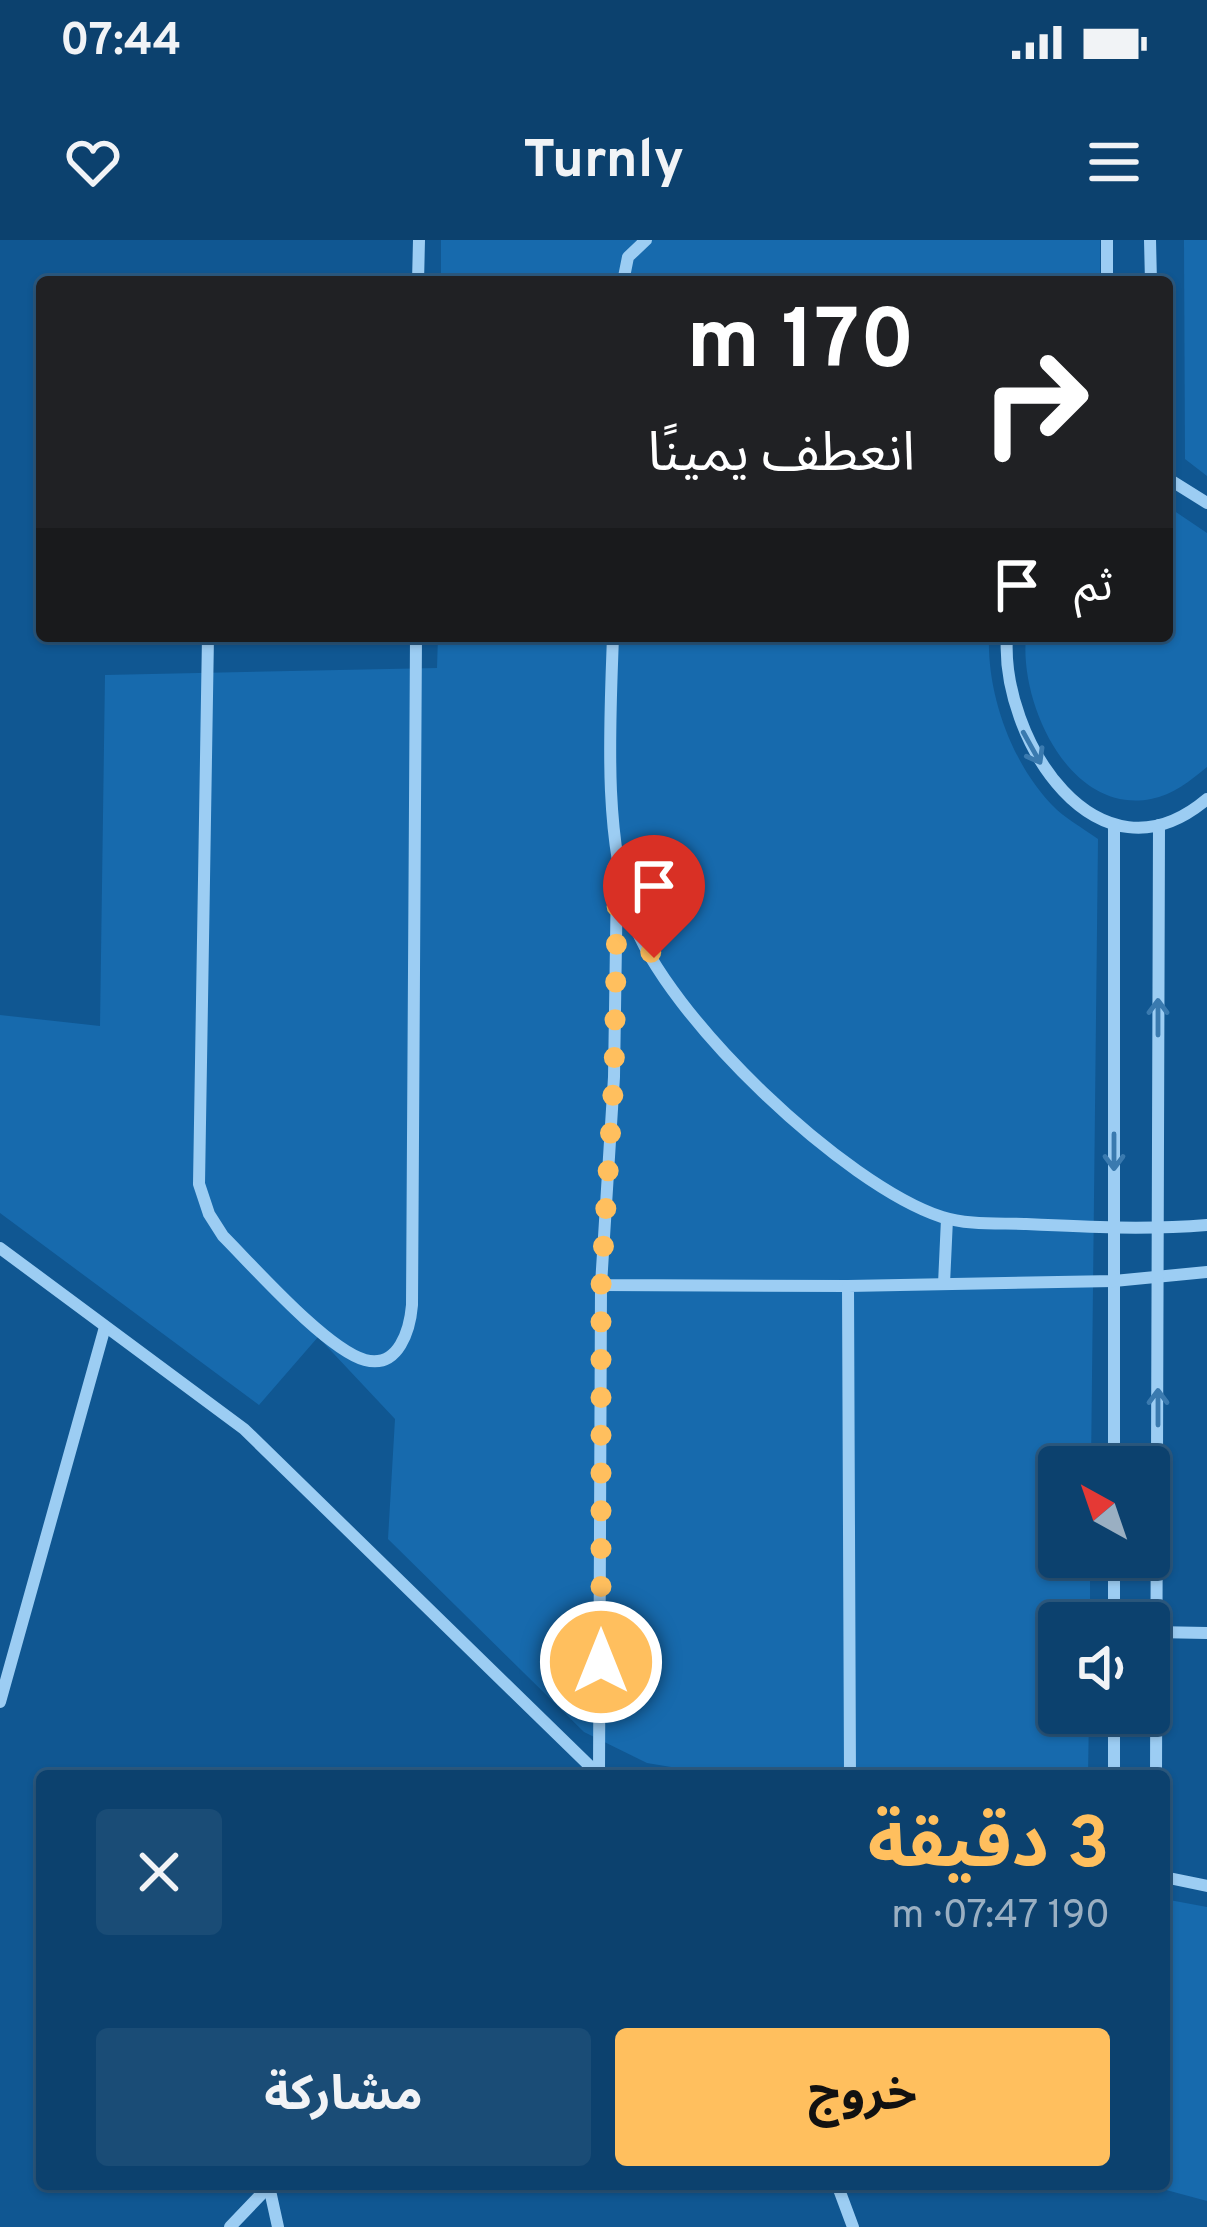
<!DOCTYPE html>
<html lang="ar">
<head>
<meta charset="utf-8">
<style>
  :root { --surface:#0c416e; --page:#1a4c76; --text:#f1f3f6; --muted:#9aafc2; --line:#2c5a81; --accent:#ffbf5e }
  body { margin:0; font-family:Overpass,"Noto Sans Arabic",sans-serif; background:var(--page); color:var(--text); direction:rtl; height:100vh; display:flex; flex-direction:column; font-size:45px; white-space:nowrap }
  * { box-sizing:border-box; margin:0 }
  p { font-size:39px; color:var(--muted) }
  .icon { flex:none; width:66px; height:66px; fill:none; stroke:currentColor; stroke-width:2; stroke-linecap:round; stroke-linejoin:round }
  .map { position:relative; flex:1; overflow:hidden; direction:ltr }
  .side { position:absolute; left:36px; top:1530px; width:1134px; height:420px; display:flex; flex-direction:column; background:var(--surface); border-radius:12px; box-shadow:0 3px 9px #0004,0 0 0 3px var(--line); direction:rtl }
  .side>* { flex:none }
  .top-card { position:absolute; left:36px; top:36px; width:1137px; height:366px; border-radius:12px; box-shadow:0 3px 9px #0004,0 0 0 3px var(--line); direction:rtl; background:#202124; color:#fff; overflow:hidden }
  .needle { width:78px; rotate:320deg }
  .fabs { position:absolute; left:1038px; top:1206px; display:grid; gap:24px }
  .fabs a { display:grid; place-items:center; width:132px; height:132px; border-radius:12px; background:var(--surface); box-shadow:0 3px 9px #0004,0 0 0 3px var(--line); font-size:60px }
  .pin { position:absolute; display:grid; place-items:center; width:102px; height:102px; color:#fff; margin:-123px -51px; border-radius:50% 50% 50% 0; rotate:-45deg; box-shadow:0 0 12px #0007 }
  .pin .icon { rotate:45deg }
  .me { position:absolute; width:132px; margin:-66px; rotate:0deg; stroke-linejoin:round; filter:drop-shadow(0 0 9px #0008) }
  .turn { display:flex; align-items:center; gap:42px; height:252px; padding:0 60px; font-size:54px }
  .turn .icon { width:156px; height:156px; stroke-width:2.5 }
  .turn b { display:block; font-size:84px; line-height:102px }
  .then { display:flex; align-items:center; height:114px; padding:0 60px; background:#0003; gap:24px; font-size:45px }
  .round { display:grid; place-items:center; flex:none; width:126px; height:126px; border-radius:12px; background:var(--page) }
  .head { display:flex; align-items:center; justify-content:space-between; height:204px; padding:0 60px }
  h1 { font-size:72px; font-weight:700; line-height:90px; color:var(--accent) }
  .action { display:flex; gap:24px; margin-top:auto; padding:24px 60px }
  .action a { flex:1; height:138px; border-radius:12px; background:var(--accent); color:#111; font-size:48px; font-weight:700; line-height:138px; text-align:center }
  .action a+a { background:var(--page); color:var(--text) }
  .status { display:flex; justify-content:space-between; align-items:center; height:84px; padding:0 60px; background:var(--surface); direction:ltr }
  .status svg { height:33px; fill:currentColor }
  header { display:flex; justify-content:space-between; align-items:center; height:156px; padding:0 60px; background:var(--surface); font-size:54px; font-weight:700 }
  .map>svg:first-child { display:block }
</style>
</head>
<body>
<div class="status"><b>07:44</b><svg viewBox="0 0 49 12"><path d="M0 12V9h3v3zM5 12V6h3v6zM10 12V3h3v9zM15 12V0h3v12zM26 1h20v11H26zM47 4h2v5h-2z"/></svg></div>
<header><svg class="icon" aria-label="menu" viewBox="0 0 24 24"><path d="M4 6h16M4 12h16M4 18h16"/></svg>Turnly<svg class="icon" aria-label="heart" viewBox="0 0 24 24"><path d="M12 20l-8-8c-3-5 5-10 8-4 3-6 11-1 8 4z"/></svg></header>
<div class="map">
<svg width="1207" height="1987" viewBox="0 0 1207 1987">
  <rect width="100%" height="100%" fill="#105792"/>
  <g fill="#176aad">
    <rect x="441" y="0" width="659" height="42"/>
    <path d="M1184,0h23v236l-22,-17z"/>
    <path d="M1167,266l40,27v234c-17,14 -34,28 -56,32 -82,16 -132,-96 -125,-163h141z"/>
    <path d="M438,396h551c-2,58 22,126 63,169 12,13 31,23 46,34l-7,628h-32v90h31v66h-31v90h30l-1,63h-363l-78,-13 -63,-31 -196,-193 7,-120 -77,-82 -59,68 -259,-192v-198l100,11 5,-351 332,-7z"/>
    <path d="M1164,1659l43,8v294l-63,-17h20z"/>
  </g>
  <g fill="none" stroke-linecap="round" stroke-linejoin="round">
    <g stroke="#9ccdf3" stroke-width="12">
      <path d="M1107,0v42"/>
      <path d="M1150,0l1,42"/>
      <path d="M418,42l1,-42"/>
      <path d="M623,42l5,-25 18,-17"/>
      <path d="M1167,238l40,25"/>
      <path d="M208,396l-9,548 10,30 14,22c30,30 103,113 142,124 34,9 45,-31 47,-55l4,-669"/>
      <path d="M613,396c-3,88 -10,198 19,282 34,98 212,267 310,299 25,8 56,6 82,7 62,3 122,6 183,1"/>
      <path d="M1007,396c-7,102 90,256 200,163"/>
      <path d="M617,635l-3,202 -13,208 247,1"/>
      <path d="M0,1008l244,181 356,347"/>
      <path d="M944,1044l3,-65"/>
      <path d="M1114,1227v-642"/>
      <path d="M1114,1317v66"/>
      <path d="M1154,1392l53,1"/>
      <path d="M0,1462l105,-375"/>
      <path d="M599,1535l2,-490"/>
      <path d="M850,1536l-2,-490 266,-5 93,-9"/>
      <path d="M1114,1536v-63"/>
      <path d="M1156,1536l3,-951"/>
      <path d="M1164,1637l43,9"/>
      <path d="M837,1944l16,43"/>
      <path d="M269,1946l9,41"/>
      <path d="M230,1987l41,-43"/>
    </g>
  </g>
  <defs><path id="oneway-shaft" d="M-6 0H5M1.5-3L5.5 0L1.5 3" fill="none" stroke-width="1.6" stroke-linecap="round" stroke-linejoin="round" transform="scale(3)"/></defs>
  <g stroke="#3a7aaf">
    <use href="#oneway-shaft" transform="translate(1032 508) rotate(61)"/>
    <use href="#oneway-shaft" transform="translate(1158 777) rotate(-90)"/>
    <use href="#oneway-shaft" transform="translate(1114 912) rotate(90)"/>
    <use href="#oneway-shaft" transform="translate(1158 1167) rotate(-90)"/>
  </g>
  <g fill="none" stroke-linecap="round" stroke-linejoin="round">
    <path stroke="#ffbf5e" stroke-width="21" stroke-dasharray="0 37.8" d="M601,1422v-376l13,-209 4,-220 15,64 21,37"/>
  </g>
</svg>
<div class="fabs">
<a><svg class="needle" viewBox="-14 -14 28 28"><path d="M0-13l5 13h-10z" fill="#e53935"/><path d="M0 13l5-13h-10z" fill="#9aafc2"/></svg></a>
<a><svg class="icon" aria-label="sound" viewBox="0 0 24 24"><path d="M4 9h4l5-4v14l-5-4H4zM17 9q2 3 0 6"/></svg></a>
</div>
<div class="pin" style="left:654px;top:718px;background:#d93025"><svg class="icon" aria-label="arrive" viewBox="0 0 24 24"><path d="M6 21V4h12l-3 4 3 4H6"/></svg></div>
<svg class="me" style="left:601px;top:1422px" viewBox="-20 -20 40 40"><circle r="17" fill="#ffbf5e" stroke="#fff" stroke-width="3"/><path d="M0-11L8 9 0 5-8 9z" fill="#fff"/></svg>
<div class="top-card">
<div class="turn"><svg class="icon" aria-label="right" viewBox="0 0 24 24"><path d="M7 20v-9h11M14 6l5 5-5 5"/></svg><div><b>170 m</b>انعطف يمينًا</div></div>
<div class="then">ثم<svg class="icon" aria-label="arrive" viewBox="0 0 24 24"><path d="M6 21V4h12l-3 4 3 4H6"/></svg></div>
</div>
<section class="side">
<div class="head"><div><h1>3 دقيقة</h1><p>190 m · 07:47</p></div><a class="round"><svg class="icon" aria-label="close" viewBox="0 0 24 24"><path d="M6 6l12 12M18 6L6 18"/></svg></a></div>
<div class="action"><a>خروج</a><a>مشاركة</a></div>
</section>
</div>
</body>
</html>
